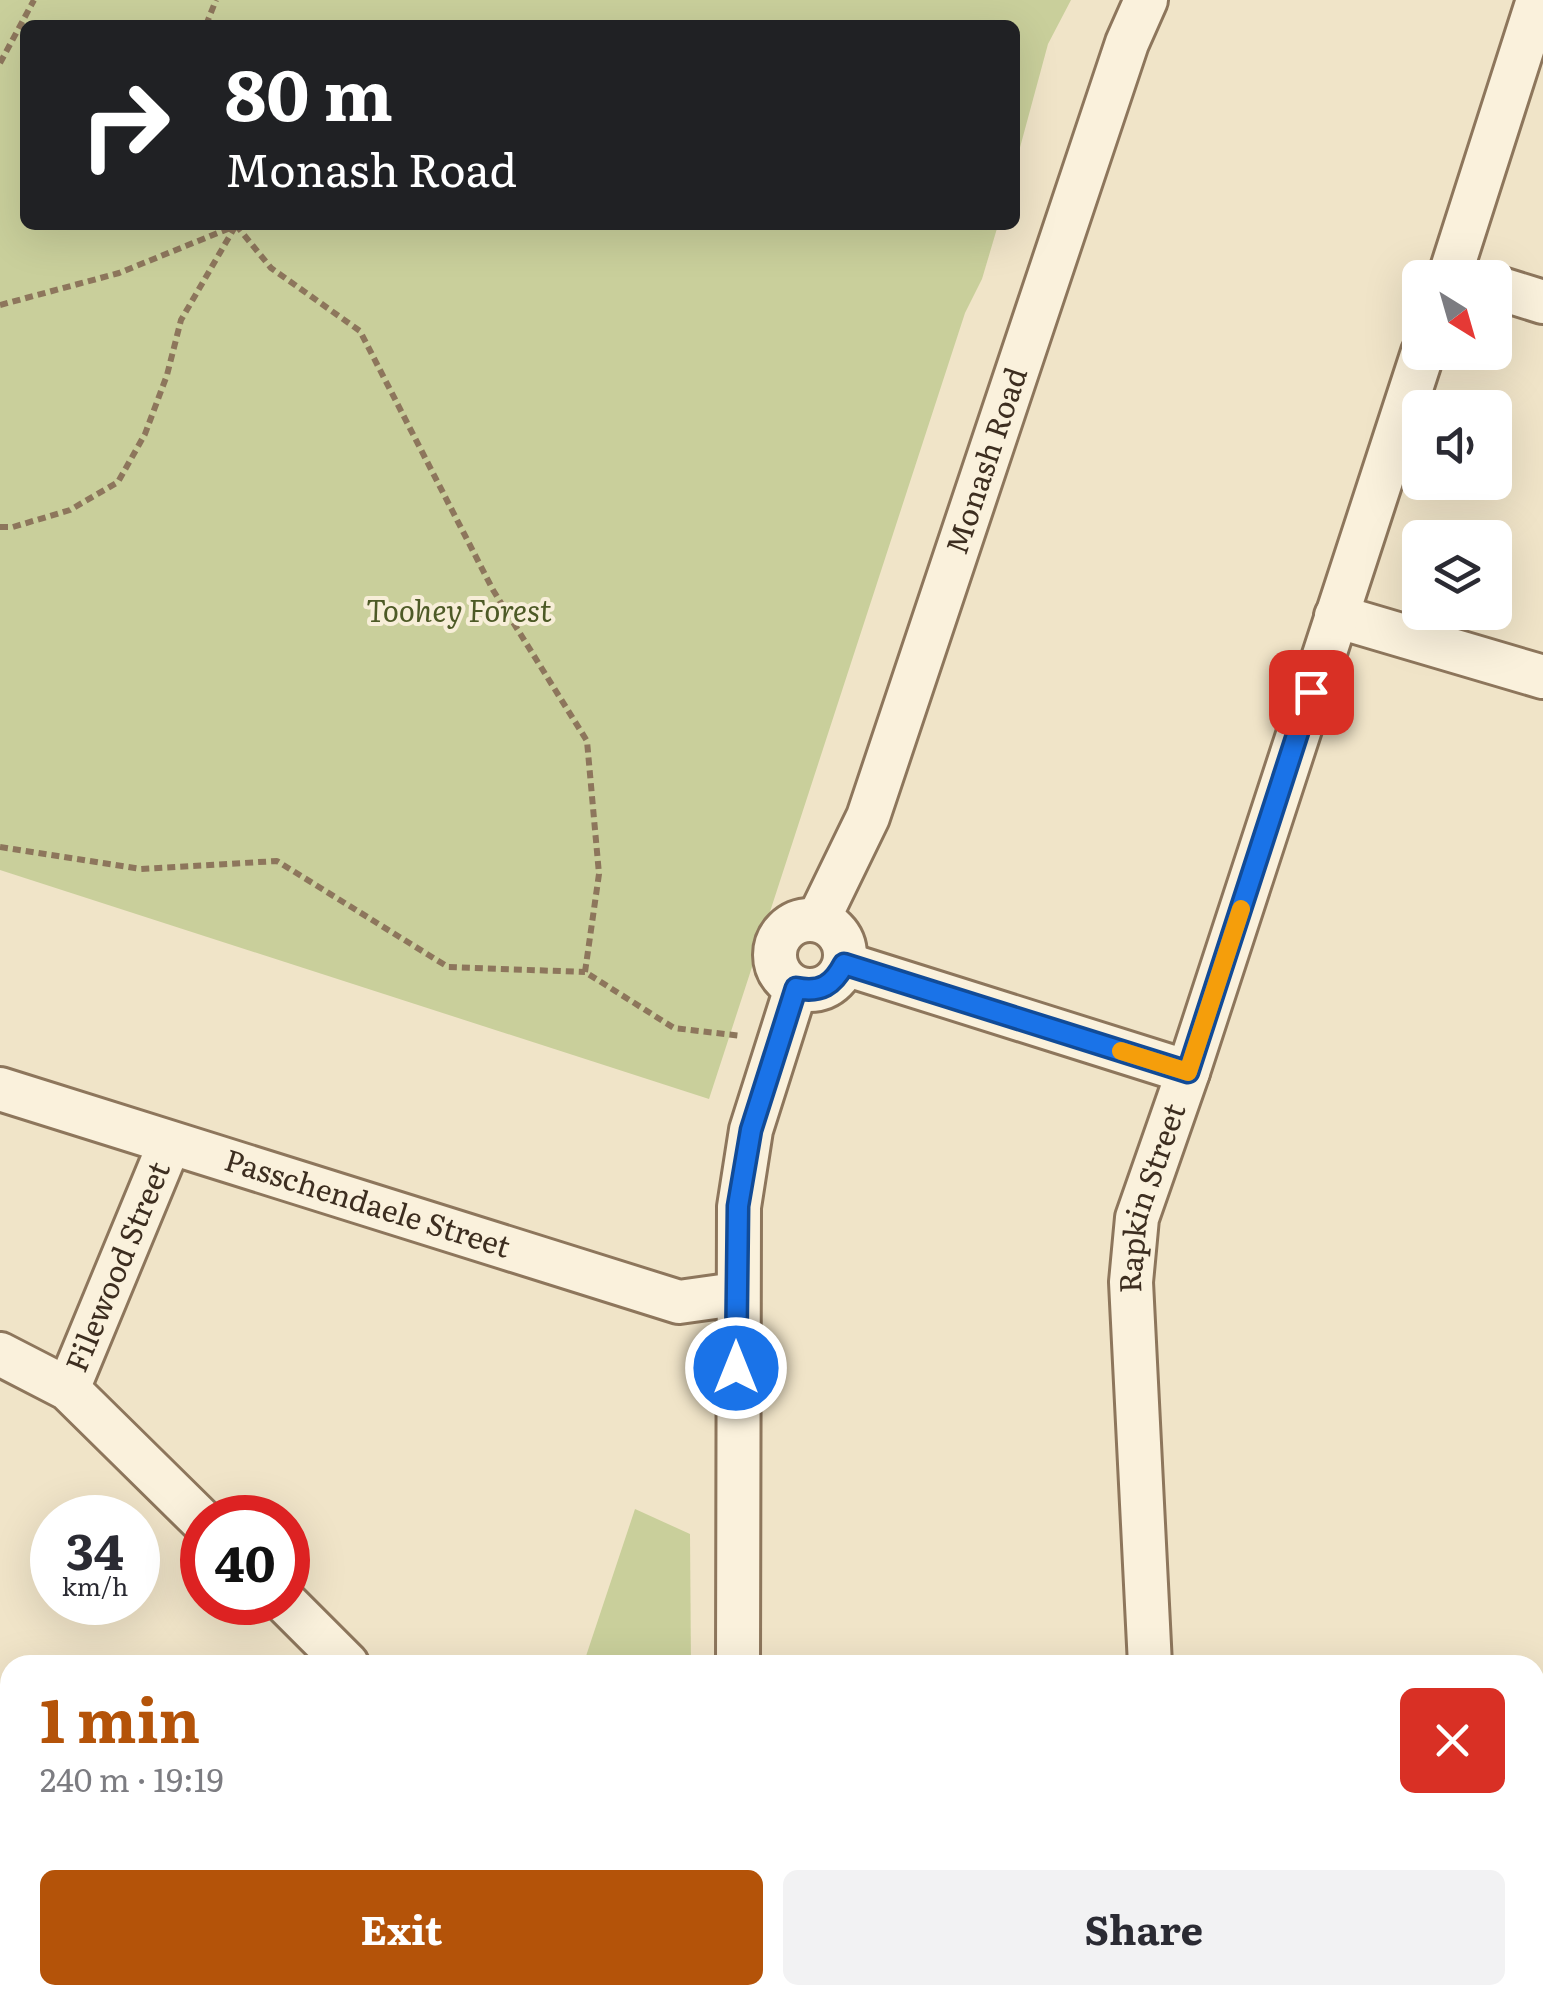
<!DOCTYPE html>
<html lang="en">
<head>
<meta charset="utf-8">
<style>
  :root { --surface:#fff; --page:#f2f2f3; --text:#2b2b33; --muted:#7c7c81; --accent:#b45309 }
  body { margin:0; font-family:Literata,serif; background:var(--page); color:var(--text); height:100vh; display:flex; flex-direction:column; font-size:38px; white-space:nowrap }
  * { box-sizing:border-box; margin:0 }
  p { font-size:32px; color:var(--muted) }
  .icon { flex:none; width:55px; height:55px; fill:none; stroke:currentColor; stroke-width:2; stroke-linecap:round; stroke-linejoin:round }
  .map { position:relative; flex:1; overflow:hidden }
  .drawer { position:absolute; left:0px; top:1655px; width:1545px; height:350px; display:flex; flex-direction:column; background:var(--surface); border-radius:30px 30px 0 0; box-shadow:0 10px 40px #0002 }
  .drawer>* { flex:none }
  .guide { position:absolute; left:20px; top:20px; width:1000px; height:210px; border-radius:15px; box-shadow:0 10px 40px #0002; background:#202124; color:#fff; overflow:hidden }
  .needle { width:65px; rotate:143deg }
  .tools { position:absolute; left:1402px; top:260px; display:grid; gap:20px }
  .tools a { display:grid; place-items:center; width:110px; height:110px; border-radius:15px; background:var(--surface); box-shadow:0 10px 40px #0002; font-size:50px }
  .speed { position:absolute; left:30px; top:1495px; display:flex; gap:20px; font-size:50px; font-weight:700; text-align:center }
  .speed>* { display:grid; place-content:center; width:130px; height:130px; border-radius:50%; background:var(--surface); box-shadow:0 10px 40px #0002; line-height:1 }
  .speed small { font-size:25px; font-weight:400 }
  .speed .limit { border:15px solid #d22; background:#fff; color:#111 }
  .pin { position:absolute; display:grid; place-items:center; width:85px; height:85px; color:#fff; margin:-42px; border-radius:20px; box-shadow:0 5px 15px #0006 }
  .me { position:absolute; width:110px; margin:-55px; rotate:0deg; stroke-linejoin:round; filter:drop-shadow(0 0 8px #0008) }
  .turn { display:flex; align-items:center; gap:35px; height:210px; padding:0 40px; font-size:45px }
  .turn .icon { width:130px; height:130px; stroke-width:2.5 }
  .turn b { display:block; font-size:70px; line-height:85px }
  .round { display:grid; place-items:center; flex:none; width:105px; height:105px; border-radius:15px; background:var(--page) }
  .summary { display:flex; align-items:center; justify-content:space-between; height:170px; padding:0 40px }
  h1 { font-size:60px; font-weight:700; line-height:75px; color:var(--accent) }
  .button { display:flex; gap:20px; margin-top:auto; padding:20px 40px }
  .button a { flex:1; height:115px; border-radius:15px; background:var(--accent); color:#fff; font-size:40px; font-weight:700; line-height:115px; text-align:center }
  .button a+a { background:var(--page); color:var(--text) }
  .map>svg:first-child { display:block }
</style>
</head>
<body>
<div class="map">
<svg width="1543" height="2005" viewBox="0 0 1543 2005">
  <rect width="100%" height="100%" fill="#f0e4c8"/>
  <g fill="#c9cf9b">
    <path d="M0,0h1071l-23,44 -33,122v-141h-990v200h973l-16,54 -17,34 -256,786 -709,-229z"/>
    <path d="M635,1509l55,25 1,131h-108z"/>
    <path d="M0,1903l10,9v83h91l12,10h-113z"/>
    <path d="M390,1995h231l-3,10h-231z"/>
  </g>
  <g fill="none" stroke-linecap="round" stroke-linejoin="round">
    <g stroke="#6f938a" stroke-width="10">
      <path d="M0,1735l10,11"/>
      <path d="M278,1995l10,10"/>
    </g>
    <g stroke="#8d765c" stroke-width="48">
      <g id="minor">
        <path d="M1449,278l89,-278"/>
        <path d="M1495,287l48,15"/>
        <path d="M1336,616l207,61"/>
        <circle cx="810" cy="955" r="35"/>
        <path id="s1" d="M818,920l50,-103 259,-774 19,-43"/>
        <path d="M845,964l343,108"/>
        <path id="s2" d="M0,1089l679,213 57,-8"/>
        <path d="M0,1354l68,35 134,132"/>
        <path id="s3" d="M68,1389l101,-244"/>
        <path d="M285,1602l62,62"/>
        <path d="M738,1665l1,-458 12,-77 45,-142"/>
        <path id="s4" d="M1150,1665l-19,-383 6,-64 51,-146 235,-720"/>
        <path d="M1272,1995l33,10"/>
        <path d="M655,2005l3,-10"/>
      </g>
    </g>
    <g stroke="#5b4430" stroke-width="60">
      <g id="highway">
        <path d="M0,1855l10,8"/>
        <path d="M153,1995l11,10"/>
      </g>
    </g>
    <g stroke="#8d765c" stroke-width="6" stroke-dasharray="8 5" stroke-linecap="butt">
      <path d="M206,25l10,-25"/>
      <path d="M0,63l34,-63"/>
      <path d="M236,225l35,43 89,63 133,259 94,151 12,133 -14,98 89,56 68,8"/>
      <path d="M0,305l119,-32 116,-47"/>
      <path d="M0,527h13l57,-17 48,-28 27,-48 22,-59 14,-55 55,-95"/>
      <path d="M0,847l141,22 136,-8 171,106 137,5"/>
      <path d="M0,1707l10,4"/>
      <path d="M0,1797l10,9"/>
      <path d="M212,1995l11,10"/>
      <path d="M280,1995l4,10"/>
    </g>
    <use href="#minor" stroke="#faf1dc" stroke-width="42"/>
    <use href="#highway" stroke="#e0a458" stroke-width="55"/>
  </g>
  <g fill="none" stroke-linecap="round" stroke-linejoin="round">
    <g stroke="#114b97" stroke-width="25">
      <path id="route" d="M736,1368l2,-162 13,-76 45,-142c25,5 37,-3 48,-24l344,108 123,-380"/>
    </g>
    <use href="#route" stroke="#1a73e8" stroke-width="18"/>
    <path stroke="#f59e0b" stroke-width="18" d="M1121,1051l67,21 53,-163"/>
  </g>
  <g text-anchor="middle" stroke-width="8" stroke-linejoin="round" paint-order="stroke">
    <g font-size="30" fill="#3d2e20" stroke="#f7eed8">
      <text dy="10" stroke="none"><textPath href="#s1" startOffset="490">Monash Road</textPath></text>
      <text dy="10" stroke="none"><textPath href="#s4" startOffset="470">Rapkin Street</textPath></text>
      <text dy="10" stroke="none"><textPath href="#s2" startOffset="385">Passchendaele Street</textPath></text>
      <text dy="10" stroke="none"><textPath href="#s3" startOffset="132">Filewood Street</textPath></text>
    </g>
    <g font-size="30" font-style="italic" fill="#4d5a26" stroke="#f7eed8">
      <text x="459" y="622">Toohey Forest</text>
    </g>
  </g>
</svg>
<div class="tools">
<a><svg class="needle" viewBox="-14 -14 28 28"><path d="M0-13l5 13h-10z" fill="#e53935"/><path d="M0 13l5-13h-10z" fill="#7c7c81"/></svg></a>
<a><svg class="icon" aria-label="sound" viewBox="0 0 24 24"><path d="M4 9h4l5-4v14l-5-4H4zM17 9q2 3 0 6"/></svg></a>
<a><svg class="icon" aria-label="layers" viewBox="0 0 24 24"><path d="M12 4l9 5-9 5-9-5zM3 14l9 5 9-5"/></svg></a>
</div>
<div class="speed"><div>34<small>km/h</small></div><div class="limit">40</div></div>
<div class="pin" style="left:1311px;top:692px;background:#d93025"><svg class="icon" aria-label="arrive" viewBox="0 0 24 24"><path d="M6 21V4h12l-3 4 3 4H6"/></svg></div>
<svg class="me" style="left:736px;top:1368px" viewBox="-20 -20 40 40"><circle r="17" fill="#1a73e8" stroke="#fff" stroke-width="3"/><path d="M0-11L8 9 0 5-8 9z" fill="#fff"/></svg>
<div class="guide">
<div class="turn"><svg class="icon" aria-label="right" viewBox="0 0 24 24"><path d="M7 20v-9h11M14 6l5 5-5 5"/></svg><div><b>80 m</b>Monash Road</div></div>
</div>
<section class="drawer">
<div class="summary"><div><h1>1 min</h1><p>240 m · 19:19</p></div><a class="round" style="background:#d93025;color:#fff"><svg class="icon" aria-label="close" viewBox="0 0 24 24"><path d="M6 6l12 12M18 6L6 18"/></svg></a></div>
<div class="button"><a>Exit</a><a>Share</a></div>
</section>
</div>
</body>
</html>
